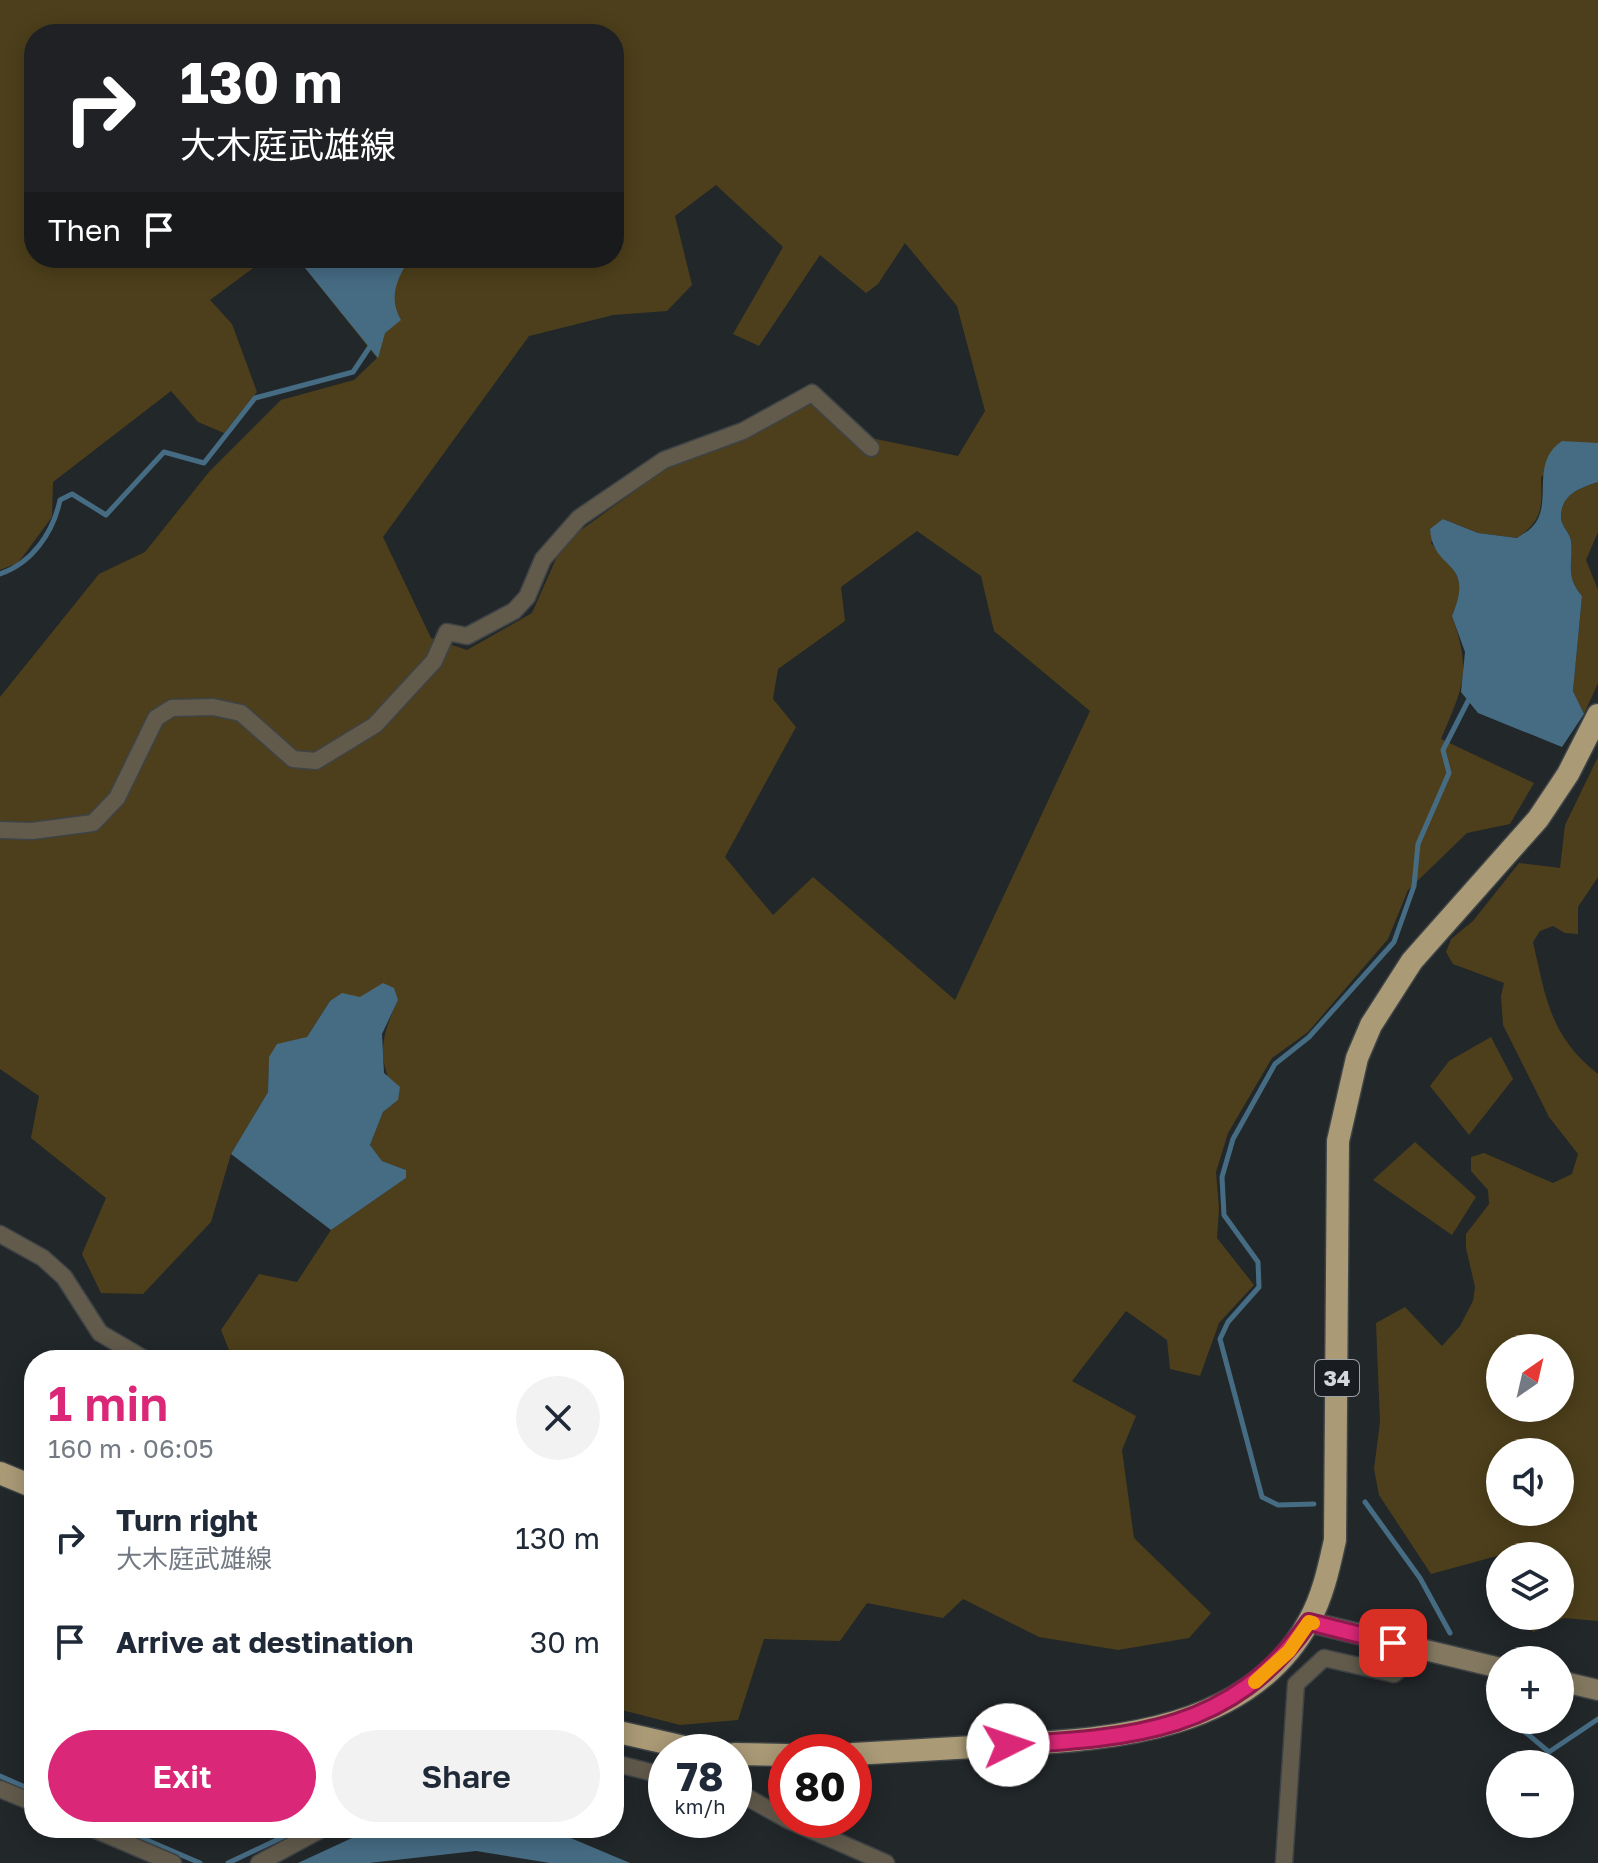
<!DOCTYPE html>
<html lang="en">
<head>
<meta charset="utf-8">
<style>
  :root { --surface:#fff; --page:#f2f2f3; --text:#1f2937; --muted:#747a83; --accent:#db2777 }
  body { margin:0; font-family:"Golos Text","Noto Sans JP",sans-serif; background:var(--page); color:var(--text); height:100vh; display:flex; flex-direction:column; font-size:30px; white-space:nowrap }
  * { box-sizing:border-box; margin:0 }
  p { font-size:26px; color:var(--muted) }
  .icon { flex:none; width:44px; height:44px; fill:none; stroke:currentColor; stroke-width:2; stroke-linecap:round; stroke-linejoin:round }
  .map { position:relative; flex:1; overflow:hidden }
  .drawer { position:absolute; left:24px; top:1350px; width:600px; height:488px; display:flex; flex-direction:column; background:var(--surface); border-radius:32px; box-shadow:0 4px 20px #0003 }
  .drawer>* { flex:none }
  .banner { position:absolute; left:24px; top:24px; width:600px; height:244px; border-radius:32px; box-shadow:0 4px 20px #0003; background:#202124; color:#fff; overflow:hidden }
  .needle { width:52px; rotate:34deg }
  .fabs { position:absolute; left:1486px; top:1334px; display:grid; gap:16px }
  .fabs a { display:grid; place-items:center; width:88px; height:88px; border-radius:50%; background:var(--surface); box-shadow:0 4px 20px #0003; font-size:40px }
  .speed { position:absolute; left:648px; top:1734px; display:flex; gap:16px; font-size:40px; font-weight:700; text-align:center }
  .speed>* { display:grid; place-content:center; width:104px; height:104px; border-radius:50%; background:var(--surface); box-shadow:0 4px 20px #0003; line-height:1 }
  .speed small { font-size:20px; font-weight:400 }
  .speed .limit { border:12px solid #d22; background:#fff; color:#111 }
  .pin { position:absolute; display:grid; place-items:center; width:68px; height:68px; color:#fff; margin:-34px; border-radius:16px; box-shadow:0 4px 12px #0006 }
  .me { position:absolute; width:88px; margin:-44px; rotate:86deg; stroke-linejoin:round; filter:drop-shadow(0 0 6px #0008) }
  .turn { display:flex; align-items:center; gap:28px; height:168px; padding:0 24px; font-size:36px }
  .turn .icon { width:104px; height:104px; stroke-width:2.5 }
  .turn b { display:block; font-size:56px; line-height:68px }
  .then { display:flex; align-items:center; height:76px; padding:0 24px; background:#0003; gap:16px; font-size:30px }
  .round { display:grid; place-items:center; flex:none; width:84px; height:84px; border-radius:42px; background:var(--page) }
  .head { display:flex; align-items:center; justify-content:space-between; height:136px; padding:0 24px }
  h1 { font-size:48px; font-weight:600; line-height:60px; color:var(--accent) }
  .cta { display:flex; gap:16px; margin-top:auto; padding:16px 24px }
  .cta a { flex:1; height:92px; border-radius:48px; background:var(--accent); color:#fff; font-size:32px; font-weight:600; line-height:92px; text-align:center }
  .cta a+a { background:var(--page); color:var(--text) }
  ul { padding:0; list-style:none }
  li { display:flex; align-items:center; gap:24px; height:104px; padding:0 24px }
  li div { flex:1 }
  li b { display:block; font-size:30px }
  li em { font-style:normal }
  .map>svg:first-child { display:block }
</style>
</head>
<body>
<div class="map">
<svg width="1598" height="1863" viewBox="0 0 1598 1863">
  <rect width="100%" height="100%" fill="#22272a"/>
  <g fill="#4d3f1b" fill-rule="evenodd">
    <path d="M0,0h1598v443l-57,34c1,31 2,43 -24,61l-39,-5 -35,-14 -12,24c25,31 37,33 21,73 20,56 11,71 -11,123l93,44 -24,41 -43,9 -59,57 -20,49 -80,93 -36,26 -44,75 -12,39 3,37 -2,29 37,47 -35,38 -19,53 -30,-7 -3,-29 -41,-29 -54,70 64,35 -14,34 12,88 77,75 -22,25 -71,12 -79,-13 -76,-38 -20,19 -76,-15 -27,38 -76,-2 -26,81 -58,5 -66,-17v-348h-381l-12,-30 38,-56 38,8 34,-52 75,-52v-8l-24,-9 -12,-16 13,-33 15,-12c-21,-40 -19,-60 0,-100l-38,-3 -30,4 -23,36 -38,20 -1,35 -37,62 -20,68 -68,72 -42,-1 -19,-39 24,-56 -75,-60 8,-42 -39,-27v-372l99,-123 46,-22 64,-80 72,-72 73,-20 23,-22 -76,-95 -34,-5 -57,42 22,24 25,68 -33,41 -26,-11 -27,-31 -118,91 -1,35 -34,46 -18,7zM34,34h580v224h-580zM716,185l67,62 -50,87 26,12 61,-91 46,38 12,-9 27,-41 52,63 28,105 -27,45 -87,-18 -44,-41 -163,73 -101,73 -31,70 -65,37 -36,-12 -48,-101 146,-201 84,-21 54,-4 25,-26 -17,-69zM917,531l64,45 13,55 96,80 -135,289 -142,-123 -40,38 -48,-58 71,-130 -23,-28 5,-30 67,-48 -4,-34z"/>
    <path d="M1598,482v50l-12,28 12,30v93l-14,31 -11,-23 9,-95c-17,-20 -10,-31 -11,-54 0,-8 -9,-15 -10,-23 -1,-24 18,-31 37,-37z"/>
    <path d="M1598,757v120l-20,30v27l-13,-1 -12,-7 -13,5 -7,11c13,57 17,94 65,132v547l-34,-3 -31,14 -8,-16h35v-60h-63l-66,18 -52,-79 -5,-26 6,-47 -4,-99 29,-16 37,39 18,-20 13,-25 2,-14 -9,-39v-14l23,-30 -1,-14 -17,-19v-14l13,-4 69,30 19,-9 6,-20 -29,-37 -46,-92 -2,-29 3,-13 -51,-19 -7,-12 5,-13 22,-18 46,-58 41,5 5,-43zM1560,1348v60h-60v-60zM1500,1452h60v60h-60z"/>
    <path d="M1491,1037l22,42 -44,56 -39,-49 19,-25z"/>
    <path d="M1415,1142l61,55 -24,38 -79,-55z"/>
  </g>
  <g fill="#466c84">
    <path d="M304,258h106c-13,21 -22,39 -9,62l-16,13 -7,25 -77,-95z"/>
    <path d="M1562,441l36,2v39c-19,6 -38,13 -37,37 1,8 10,15 10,23 2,23 -6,34 11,54l-9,95 11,23 -22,33 -84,-34 -17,-21 4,-40 -13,-36c24,-58 -19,-43 -22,-87l13,-10 35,14 39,5c5,-4 12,-7 16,-12 21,-23 -4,-63 29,-85z"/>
    <path d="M383,983l11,5 4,12 -16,34 2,39 16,14 -2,13 -15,12 -13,33 12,16 24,9v8l-75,52 -100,-76 37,-62 1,-35 8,-13 30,-7 23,-36 12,-8 18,4z"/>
    <path d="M390,1828h157l83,35h-80l-74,-12 -107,12h-71l69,-32z"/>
  </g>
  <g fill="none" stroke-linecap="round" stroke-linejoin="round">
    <g stroke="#466c84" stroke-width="5">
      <path d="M0,574c32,-11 53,-41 60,-74l12,-6 34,21 58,-63 40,11 51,-65 98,-26 16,-24"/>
      <path d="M1365,1502l55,76 30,55"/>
      <path d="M1314,1504l-36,1 -16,-8 -42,-158 8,-17 31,-35 -1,-25 -34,-47 -2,-38 11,-38 42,-75 34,-27 85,-95 20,-56 4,-42 31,-71 -6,-23 25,-49"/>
      <path d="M1488,1686l12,18"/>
      <path d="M1511,1720l38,32 49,-33"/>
      <path d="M0,1776l34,15"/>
      <path d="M119,1828l81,35"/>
      <path d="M228,1863l74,-35"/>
    </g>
    <g stroke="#3e4346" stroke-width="19">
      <g id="minor">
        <path d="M0,830l32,1 61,-8 24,-25 39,-80 16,-10 41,-1 28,6 52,46 23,2 59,-36 59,-64 13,-29 20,4 47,-25 13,-14 16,-38 36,-41 85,-58 79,-29 69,-38 59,55"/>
        <path d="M0,1234l43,24 21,19 36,56 46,27"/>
        <path d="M614,1763l52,13"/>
        <path d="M0,1789l34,14"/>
        <path d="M734,1790l52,29"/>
        <path d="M788,1820l98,43"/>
        <path d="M91,1828l82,35"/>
        <path d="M259,1863l65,-35"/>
        <path d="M1284,1863l12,-179 28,-26 70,16 27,-23"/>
      </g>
    </g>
    <g stroke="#3e4346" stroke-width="23">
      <g id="secondary">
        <path d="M1309,1622l191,46"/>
        <path d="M1560,1681l38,9"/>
      </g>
    </g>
    <g stroke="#3e4346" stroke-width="25">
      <g id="trunk">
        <path d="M0,1473l34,14"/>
        <path d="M614,1731l92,21"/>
        <path d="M734,1754l52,1"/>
        <path d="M854,1754c51,-3 102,-6 153,-9 108,-6 243,-15 302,-124 14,-25 20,-54 26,-81l3,-399 19,-83 14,-33 41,-64 126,-142 30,-45 30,-59"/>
      </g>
    </g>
    <use href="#minor" stroke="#625b4c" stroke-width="16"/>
    <use href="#secondary" stroke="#847960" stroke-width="20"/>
    <use href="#trunk" stroke="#aa9a76" stroke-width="22"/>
  </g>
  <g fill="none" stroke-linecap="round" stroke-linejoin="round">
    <g stroke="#8e194d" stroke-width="20">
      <path id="route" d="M1008,1745c124,-7 224,-13 301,-123l84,21"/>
    </g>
    <use href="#route" stroke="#db2777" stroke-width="14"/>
    <path stroke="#f59e0b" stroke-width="14" d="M1255,1682l34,-31 20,-29 4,1"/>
  </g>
  <g text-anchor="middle" stroke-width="8" stroke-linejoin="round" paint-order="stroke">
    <rect fill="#191d21" stroke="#9ca0a2" stroke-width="2" x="1315" y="1360" width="44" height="36" rx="6"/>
    <g font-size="22" font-weight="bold" fill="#d4d8da">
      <text x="1337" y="1386">34</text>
    </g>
  </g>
</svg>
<div class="fabs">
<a><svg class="needle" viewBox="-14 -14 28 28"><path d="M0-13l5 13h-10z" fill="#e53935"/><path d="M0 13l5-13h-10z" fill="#747a83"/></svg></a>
<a><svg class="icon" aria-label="sound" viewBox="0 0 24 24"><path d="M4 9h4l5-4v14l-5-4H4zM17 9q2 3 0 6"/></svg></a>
<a><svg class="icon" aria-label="layers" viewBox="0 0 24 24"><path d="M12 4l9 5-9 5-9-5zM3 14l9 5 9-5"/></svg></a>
<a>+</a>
<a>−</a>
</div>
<div class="speed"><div>78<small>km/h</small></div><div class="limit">80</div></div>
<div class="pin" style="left:1393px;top:1643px;background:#d93025"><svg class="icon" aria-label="arrive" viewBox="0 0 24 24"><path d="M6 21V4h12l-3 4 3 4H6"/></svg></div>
<svg class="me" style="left:1008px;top:1745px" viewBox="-20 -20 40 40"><circle r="19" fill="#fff"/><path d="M0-13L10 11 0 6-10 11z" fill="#db2777"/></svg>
<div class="banner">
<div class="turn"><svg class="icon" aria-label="right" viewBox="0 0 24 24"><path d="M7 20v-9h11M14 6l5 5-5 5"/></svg><div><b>130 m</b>大木庭武雄線</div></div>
<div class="then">Then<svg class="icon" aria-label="arrive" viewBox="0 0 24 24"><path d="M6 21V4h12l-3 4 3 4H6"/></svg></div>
</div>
<section class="drawer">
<div class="head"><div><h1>1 min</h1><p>160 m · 06:05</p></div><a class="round"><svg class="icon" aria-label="close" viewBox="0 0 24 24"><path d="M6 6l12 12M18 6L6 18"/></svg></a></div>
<ul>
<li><svg class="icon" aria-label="right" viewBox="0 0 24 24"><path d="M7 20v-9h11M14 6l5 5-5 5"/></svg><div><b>Turn right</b><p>大木庭武雄線</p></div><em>130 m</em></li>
<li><svg class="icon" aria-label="arrive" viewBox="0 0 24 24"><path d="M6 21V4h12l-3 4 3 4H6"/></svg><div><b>Arrive at destination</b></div><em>30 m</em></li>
</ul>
<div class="cta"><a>Exit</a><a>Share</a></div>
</section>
</div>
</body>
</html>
